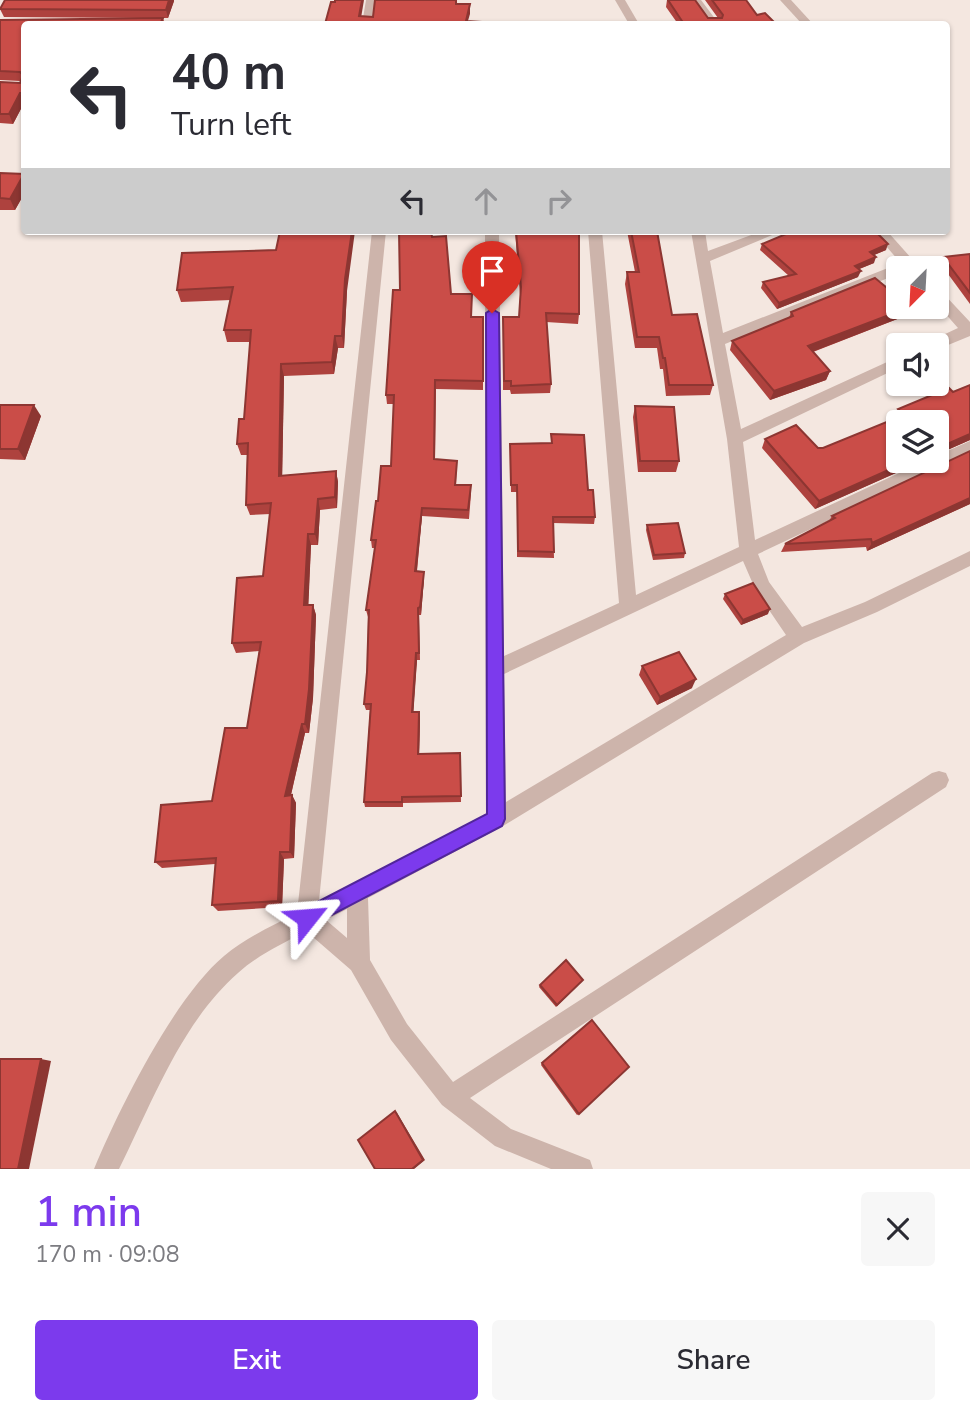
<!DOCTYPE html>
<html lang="en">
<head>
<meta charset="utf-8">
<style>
  :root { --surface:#fff; --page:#f7f7f7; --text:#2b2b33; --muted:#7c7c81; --accent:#7c3aed }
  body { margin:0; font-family:"Nunito Sans",sans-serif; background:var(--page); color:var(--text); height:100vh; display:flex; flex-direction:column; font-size:26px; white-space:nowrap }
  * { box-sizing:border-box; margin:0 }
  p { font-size:23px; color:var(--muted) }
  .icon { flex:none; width:38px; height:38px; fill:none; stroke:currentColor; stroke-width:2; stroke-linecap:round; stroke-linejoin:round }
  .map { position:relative; height:1169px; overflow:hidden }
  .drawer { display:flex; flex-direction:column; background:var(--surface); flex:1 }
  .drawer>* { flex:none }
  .guide { position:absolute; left:21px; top:21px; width:929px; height:214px; border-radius:7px; box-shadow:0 2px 5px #0004; background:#fff; color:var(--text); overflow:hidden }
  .needle { width:46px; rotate:204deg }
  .tools { position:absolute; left:886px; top:256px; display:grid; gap:14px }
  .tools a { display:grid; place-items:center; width:63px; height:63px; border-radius:7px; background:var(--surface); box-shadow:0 2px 5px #0004; font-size:35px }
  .pin { position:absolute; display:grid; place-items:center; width:60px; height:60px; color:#fff; margin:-72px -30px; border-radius:50% 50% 50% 0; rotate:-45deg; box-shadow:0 0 7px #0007 }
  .pin .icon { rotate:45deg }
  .me { position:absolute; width:77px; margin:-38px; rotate:62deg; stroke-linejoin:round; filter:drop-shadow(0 0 5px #0008) }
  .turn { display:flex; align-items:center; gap:24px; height:147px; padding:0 35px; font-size:32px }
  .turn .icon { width:91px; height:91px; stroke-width:2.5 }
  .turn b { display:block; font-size:49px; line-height:60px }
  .lanes { display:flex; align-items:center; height:66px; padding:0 35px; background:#0003; justify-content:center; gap:35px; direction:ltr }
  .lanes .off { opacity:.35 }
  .round { display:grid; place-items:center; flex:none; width:74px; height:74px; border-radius:7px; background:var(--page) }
  .overview { display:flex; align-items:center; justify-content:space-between; height:119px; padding:0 35px }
  h1 { font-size:42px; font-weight:600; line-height:52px; color:var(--accent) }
  .primary-button { display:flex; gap:14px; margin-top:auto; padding:14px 35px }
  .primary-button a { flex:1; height:80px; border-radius:7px; background:var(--accent); color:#fff; font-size:28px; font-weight:600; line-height:80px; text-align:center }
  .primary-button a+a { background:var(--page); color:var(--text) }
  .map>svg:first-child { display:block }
</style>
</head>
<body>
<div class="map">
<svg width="970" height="1169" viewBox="0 0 970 1169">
  <rect width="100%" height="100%" fill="#f4e7e0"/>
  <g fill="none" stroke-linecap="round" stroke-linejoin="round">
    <g fill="#cdb4ab" fill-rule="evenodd">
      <path d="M366,0h10l-4,24h-10z"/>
      <path d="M615,0h10l14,24h-10z"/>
      <path d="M691,0h10l18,24h-10z"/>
      <path d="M780,0h11l22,24h-11z"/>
      <path d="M140,21h68l5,3h-78z"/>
      <path d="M372,231h14l-67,670 167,-87 -1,-583h14l5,425 115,-53 -31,-372h14l34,364 103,-48 -12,-108 -36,-208h14l3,20 54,-20h20l-72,30 13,72 170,-67 5,-2 6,4h-6v6l-173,70 16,85 157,-72v11l-155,74 12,98 172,-80h9v-4l34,-15v13l-212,100 11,28 33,45 63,-25 105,-51v15l-93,46 -73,31 -301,183 -135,72 2,62 37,64 46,58 479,-309 7,-2 7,2 3,7 -3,7 -476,311 41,31 79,31 3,9h-42l-56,-23 -53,-41 -51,-65 -40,-70 -45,-39c-24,13 -48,24 -68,42 -57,50 -86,130 -119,196h-25c25,-60 80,-171 130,-213 21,-18 48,-30 73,-43zM743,561l13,30 30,44 -280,167 -2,-128zM347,909v29l-21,-18z"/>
      <path d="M873,231h14l33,37h-15z"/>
      <path d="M936,289l5,2 29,31v14l-34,14v-5h-8l2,-4 28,-13 -22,-25z"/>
    </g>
  </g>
  <g fill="#ae423e">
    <path d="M667,0h28l13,18h10l-13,-18h41l11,15 19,9h-98l-12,-17z"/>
    <path d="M174,1l-6,17h-5l2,6h-141v79l-11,21 -13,-1v-41l20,1v-2l-20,-1v-60l141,-2 -137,-1 -4,-8z"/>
    <path d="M0,173l24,2v19l-9,16h-15z"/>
    <path d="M515,231h61l3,83 -1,10 -32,-2 5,62 -1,9 -39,1 -1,-4h-7v-73h16l1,-22z"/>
    <path d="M627,231h30l15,84 41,70 -3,10 -44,1 -3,-27h-3l-3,-21h-22l-10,-64 2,-12h8z"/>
    <path d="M432,237l19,57 20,23h12v73l-47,-1 -1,70 22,2 -1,24 15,9 -2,25 -47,-3 -5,55 7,1v7l-3,36h-2l1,45h-3l-4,52h6l1,6 -1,36 41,-1 1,49 -58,1v4h-38l-1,-5 6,-92h-4l-2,-6 3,-32 1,-55 -2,-7 9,-62h-3l-1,-8 7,-39 13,-35 3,-62h-7l-1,-9 14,-105z"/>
    <path d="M762,244l124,6 -12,5v8l-15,6 -1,8 -81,32 -16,-21 2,-6 26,-6 -29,-26z"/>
    <path d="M182,253l165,38 -3,57h-6l-4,26 -50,2 -2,100 54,-5 2,11 -1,26 -17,2 -2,35h-7l-3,60h5l3,10 -3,83 -4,35h-4l-14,62h1l4,8 -2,55 -10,1 -2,48 -64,4 -6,-6 3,-41 -53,4 -7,-6 57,-61 35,-73 12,-77 -23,2 -4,-10 31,-67 7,-62 -20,1 -4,-10 1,-50h-6l-4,-11 7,-25 6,-77h-23l-3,-12 7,-30 -50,2 -4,-12z"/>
    <path d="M970,254v50l-30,-41 3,-6z"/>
    <path d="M791,312l114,4 -92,36 17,19 -4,9 -56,20 -40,-50 2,-9 57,-23z"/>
    <path d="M970,385v55l-34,15v-33l-38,38h27l-110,49 -53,-61 3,-9 58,9 71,-29 -1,-1 5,-9 55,-17z"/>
    <path d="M0,405l41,11 -16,44 -25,-1z"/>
    <path d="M635,406l44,55 -3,11h-38l-5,-55z"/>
    <path d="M551,434l37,56 7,27 -1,7 -41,-1 1,35 -37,-1v-65h-6l-1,-48 41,-1z"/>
    <path d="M970,451v53l-103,47 -1,-4 -85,5 4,-8 44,-23 3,-5z"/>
    <path d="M647,525l38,28 -1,5 -31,2 -7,-30z"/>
    <path d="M725,594l43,20 -27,11 -18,-26z"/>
    <path d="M642,666l50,22 -35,17 -18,-30z"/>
    <path d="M583,980l-27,27 -17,-20 1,-2z"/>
    <path d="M542,1063l37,51 -2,1 -36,-50z"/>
  </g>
  <g fill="#8d3632">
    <path d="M169,0h5v1l-6,17 -2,-8z"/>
    <path d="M362,0h2l-4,24 -1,-8z"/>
    <path d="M470,4v10l-3,10 -1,-3z"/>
    <path d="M20,93l4,10 -11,21 -4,-10z"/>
    <path d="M24,174v20l-9,16 -5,-11z"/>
    <path d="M352,231h3l-8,60 -3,57 -2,-12 3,-57z"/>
    <path d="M888,244l-2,6 -19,8 3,-6z"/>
    <path d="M876,257l-2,6 -22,9 3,-6z"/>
    <path d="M861,271l-3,6 -81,32 2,-6z"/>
    <path d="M910,307l-5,9 -101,39 4,-9z"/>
    <path d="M335,336l3,12 -4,26 -2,-12z"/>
    <path d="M281,364l3,12 -2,111 -3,-11z"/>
    <path d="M830,371l-4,9 -56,20 4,-9z"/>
    <path d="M34,405l7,11 -16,44 -7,-11z"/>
    <path d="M970,434v6l-34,15v-6z"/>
    <path d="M911,460h14l-110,49 4,-8z"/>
    <path d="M336,471l2,11 -1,26 -2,-11z"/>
    <path d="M970,498v6l-103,47 5,-8z"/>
    <path d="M318,499l2,11 -2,35 -3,-11z"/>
    <path d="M422,508v8l-6,63 -1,-8z"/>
    <path d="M308,534l3,11 -3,70 -4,-10z"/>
    <path d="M424,572v7l-3,36 -1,-8z"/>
    <path d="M313,605l3,10 -3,83 -4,35 -4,-9z"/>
    <path d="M770,609l-2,5 -27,11 2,-5z"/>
    <path d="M416,653l1,7 -4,59 -1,-7z"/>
    <path d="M696,679l-4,9 -35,17 3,-8z"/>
    <path d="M419,712l1,6 -1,42 -1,-6z"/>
    <path d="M302,724l3,9 -16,70 -4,-7z"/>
    <path d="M292,795l4,8 -2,55 -4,-6z"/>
    <path d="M280,852l4,7 -2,48 -4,-6z"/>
    <path d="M41,1059l10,2 -22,108h-11z"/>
    <path d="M395,1111l2,2 28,47 -11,9h-2z"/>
  </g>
  <g fill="#ca4d48" stroke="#8d3632" stroke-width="2">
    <path d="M5,0h164l-3,10 -166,-1z"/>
    <path d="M335,0h27l-3,16 14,1 2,-17h81v4h14l-4,17 50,3h-191l6,-22h4z"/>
    <path d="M668,0h27l13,18h14l1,-3 -11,-15h34l11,15 8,-2 11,11h-92z"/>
    <path d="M163,18l-3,6h-136v66l-1,3h-3l-11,21h-9v-32l20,1 3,-8 -3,-3 -20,-1v-51z"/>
    <path d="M0,173l24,1 -14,25 -10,-1z"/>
    <path d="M280,231h72l-7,48 -3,57h-7l-3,26 -51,2 -2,112 57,-5 -1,26 -17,2 -3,35h-7l-4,71h9l-4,84 -4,35h-3l-17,72 7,-1 -2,57h-10l-2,49 -66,4 4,-47 -61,4 6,-57 51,-4 13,-73h22l14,-86 -29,1 5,-65 26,-2 8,-73 -25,2 2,-62 -11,1 2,-25h5l7,-89h-27l9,-43 -56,3 5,-37 94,-3z"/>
    <path d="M399,231h32l1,6 14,-1 5,58h21l-1,23h12v64l-48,-1 -1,79 23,2 -2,24h16l-3,25 -46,-2 -7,63 9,1 -4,35 -2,1 1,45h-3l-4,59h7l-1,42 42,-1 1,43 -59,1v5h-38l7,-98h-7l3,-32 2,-62h-3l10,-70h-5l5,-39h2l3,-35h10l3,-71h-8l7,-105h7z"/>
    <path d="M516,231h60v2h3v81l-33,-1 5,71 -40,2v-5h-7l-1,-64h16l2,-30z"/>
    <path d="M631,231h26l15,84 25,-1 16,71h-44l-4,-27h-2l-4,-21h-22l-10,-65h12z"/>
    <path d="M793,231h82l13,13 -18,8 6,5 -21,9 6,5 -82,32 -16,-21 33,-8 -34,-30z"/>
    <path d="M970,254v39l-27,-36z"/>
    <path d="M875,278l23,19v9l12,1 -102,39 22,25 -56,20 -42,-50 61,-25 -2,-4z"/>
    <path d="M970,385v49l-34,15v-27h-38v38h13l-92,41 -54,-62 31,-14 22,23h5l81,-33 -6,-6 51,-21 4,4z"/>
    <path d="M0,405h34l-16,44h-18z"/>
    <path d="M635,406l39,1 5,54h-39z"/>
    <path d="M551,434l33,1 4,55h5l2,27h-42l1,35 -36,-1 -1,-66h-6l-1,-41 42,-1z"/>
    <path d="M970,451v47l-98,45 -1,-4 -86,5 50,-26 -3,-2z"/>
    <path d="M678,523l7,30 -31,2 -7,-30z"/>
    <path d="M753,583l17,26 -27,11 -18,-26z"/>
    <path d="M679,652l17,27 -36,18 -18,-31z"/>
    <path d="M566,960l17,20 -26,25 -17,-20z"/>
    <path d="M592,1020l37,47 -50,47 -37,-51z"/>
    <path d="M0,1059h41l-23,110h-18z"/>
    <path d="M395,1111l28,49 -11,9h-37l-17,-29z"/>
  </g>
  <path fill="#7c3aed" stroke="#51269a" stroke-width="2" d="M492,309l7,4 6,506 -3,7 -195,102 -7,-3 -3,-7 3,-7 187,-97 -1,-501z"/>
</svg>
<div class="tools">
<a><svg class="needle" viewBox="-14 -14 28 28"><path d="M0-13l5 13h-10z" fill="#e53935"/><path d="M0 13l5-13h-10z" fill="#7c7c81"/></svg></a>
<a><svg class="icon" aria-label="sound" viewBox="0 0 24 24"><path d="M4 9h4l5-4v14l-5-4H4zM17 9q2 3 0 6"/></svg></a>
<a><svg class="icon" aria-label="layers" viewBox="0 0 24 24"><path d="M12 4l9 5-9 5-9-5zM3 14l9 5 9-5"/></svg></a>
</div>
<div class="pin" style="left:492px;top:313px;background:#d93025"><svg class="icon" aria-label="arrive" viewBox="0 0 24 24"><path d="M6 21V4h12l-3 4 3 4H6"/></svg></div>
<svg class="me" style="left:307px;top:918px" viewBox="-20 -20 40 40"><path d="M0-17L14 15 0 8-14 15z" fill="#7c3aed" stroke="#fff" stroke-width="4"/></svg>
<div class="guide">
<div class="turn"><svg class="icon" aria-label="left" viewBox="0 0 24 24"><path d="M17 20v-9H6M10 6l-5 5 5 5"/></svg><div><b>40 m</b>Turn left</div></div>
<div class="lanes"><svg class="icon" aria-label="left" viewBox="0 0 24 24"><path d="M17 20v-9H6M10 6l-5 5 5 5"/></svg><svg class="icon off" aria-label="ahead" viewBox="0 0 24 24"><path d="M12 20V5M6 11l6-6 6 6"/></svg><svg class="icon off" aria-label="right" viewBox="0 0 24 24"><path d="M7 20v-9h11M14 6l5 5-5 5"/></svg></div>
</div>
</div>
<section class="drawer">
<div class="overview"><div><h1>1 min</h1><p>170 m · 09:08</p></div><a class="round"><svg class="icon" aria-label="close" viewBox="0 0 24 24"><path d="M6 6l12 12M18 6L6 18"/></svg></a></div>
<div class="primary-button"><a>Exit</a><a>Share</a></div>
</section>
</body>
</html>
